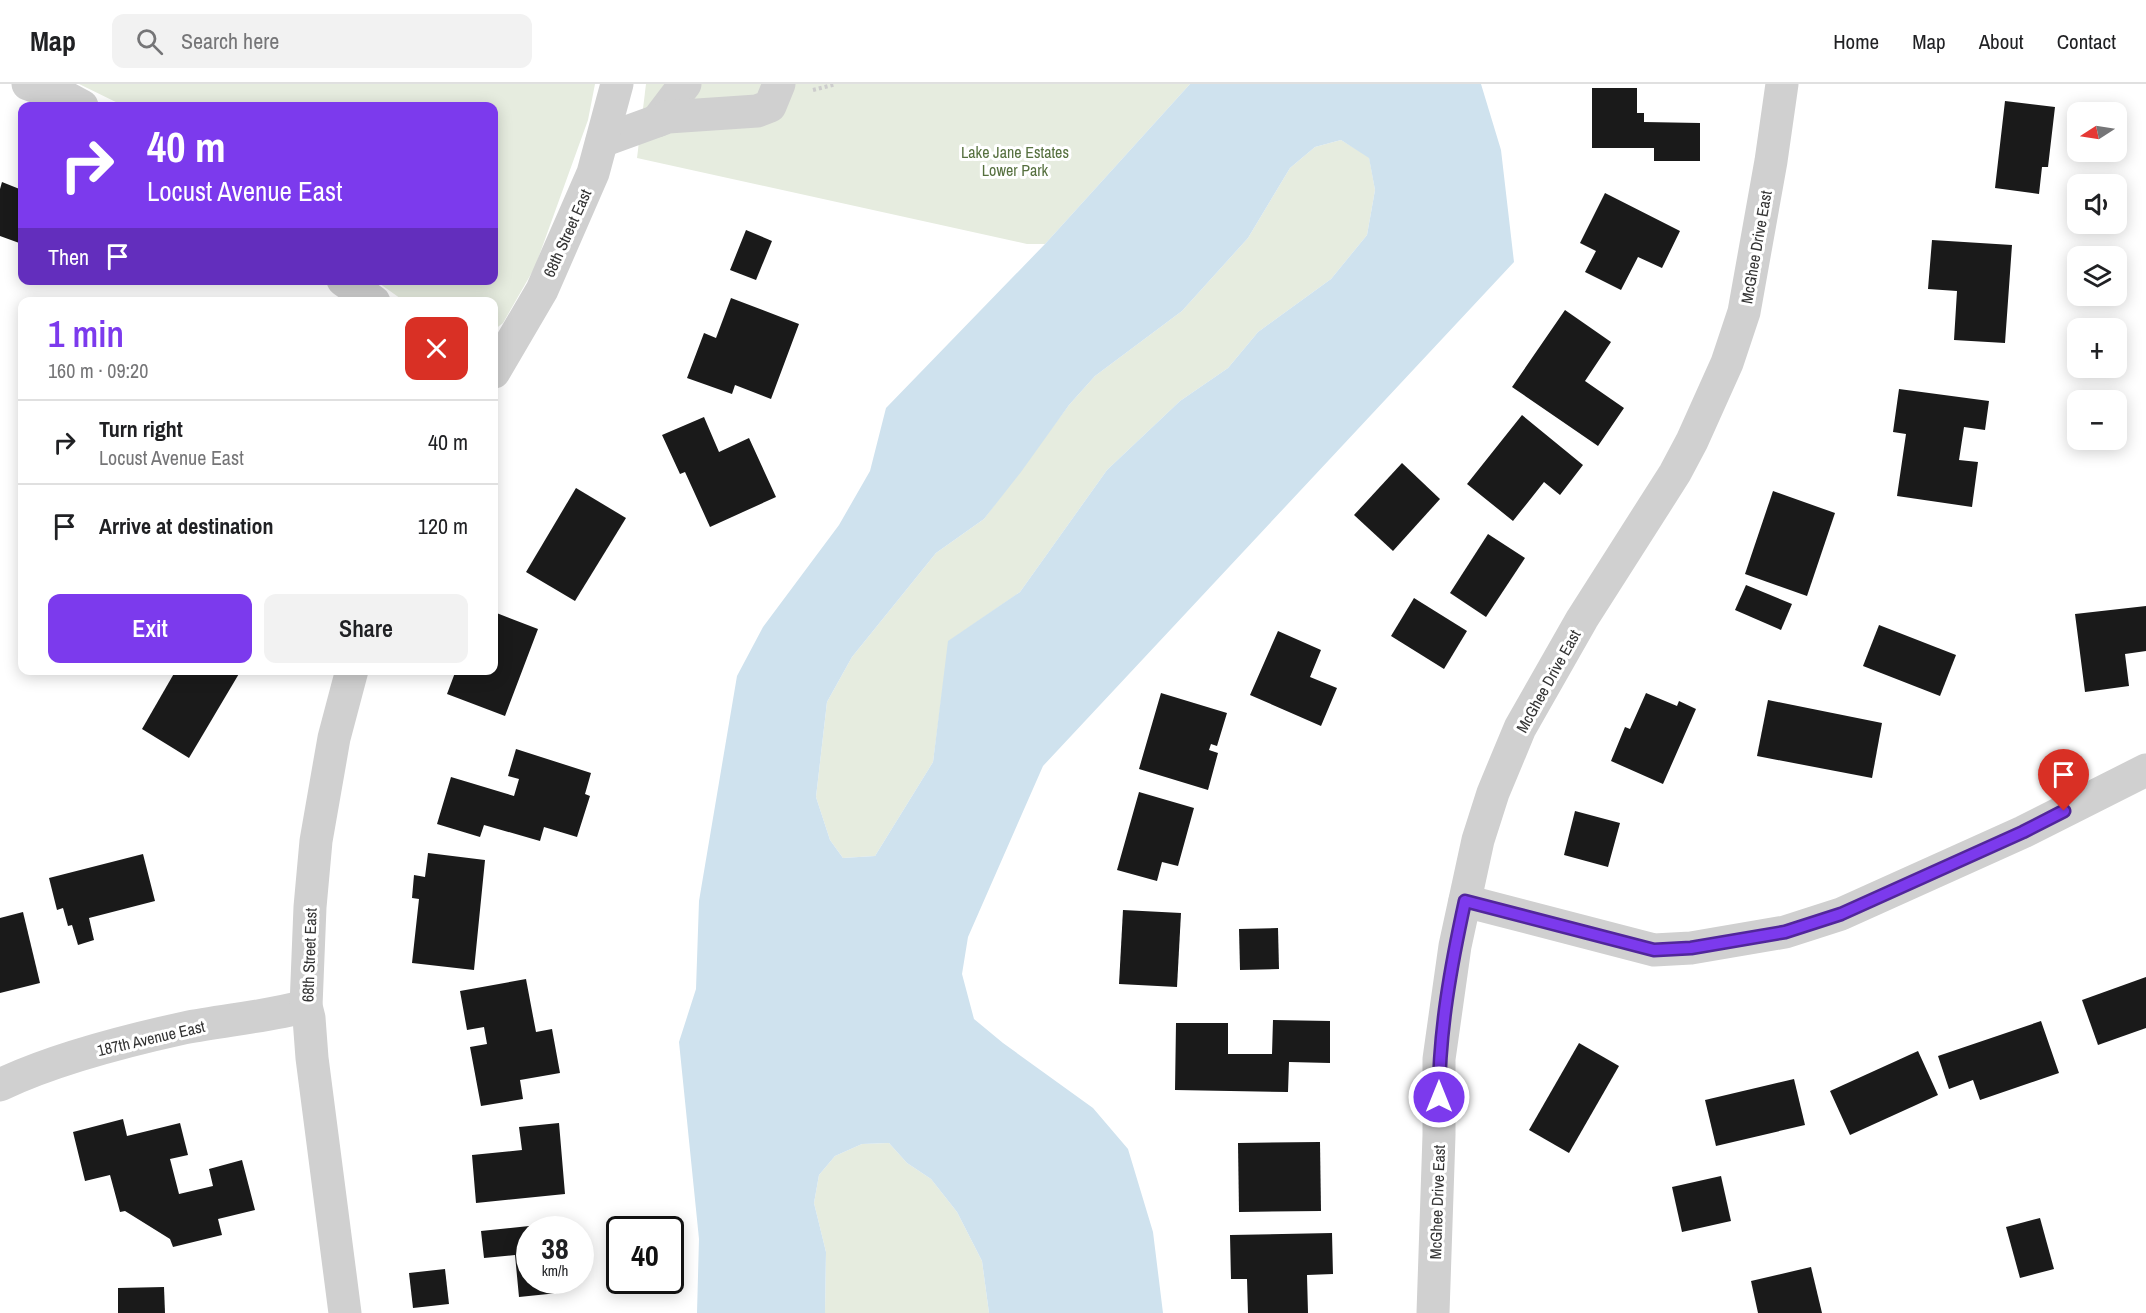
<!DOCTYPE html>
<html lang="en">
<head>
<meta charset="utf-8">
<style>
  :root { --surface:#fff; --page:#f2f2f2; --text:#202124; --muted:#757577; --line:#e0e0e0; --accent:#7c3aed }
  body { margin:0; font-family:"Archivo Narrow",sans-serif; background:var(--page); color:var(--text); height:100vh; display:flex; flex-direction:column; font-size:22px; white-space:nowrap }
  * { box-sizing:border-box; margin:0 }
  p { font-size:20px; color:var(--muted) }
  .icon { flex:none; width:33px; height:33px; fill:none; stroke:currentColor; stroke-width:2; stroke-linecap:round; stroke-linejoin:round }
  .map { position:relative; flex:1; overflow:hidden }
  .sheet { position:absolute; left:18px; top:213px; width:480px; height:378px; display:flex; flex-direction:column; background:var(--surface); border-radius:12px; box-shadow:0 3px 15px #0003 }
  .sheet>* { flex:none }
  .guide { position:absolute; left:18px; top:18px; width:480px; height:183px; border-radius:12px; box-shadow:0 3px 15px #0003; background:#7c3aed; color:#fff; overflow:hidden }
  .needle { width:39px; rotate:258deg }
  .buttons { position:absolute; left:2067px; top:18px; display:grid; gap:12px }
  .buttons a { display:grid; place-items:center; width:60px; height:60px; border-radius:12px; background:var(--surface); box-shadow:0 3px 15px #0003; font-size:30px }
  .speed { position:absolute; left:516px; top:1132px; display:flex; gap:12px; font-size:30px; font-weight:700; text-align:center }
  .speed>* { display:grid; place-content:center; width:78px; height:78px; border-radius:50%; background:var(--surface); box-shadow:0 3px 15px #0003; line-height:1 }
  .speed small { font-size:15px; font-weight:400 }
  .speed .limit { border:3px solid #111; border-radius:9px; background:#fff; color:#111 }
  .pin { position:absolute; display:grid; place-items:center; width:51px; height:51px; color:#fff; margin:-62px -26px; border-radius:50% 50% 50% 0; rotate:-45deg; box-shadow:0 0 6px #0007 }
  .pin .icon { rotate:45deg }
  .me { position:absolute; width:66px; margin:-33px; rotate:0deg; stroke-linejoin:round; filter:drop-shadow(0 0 4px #0008) }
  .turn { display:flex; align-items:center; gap:21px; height:126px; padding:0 30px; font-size:27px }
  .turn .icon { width:78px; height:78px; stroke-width:2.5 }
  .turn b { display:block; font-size:42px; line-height:51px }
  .then { display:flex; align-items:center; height:57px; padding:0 30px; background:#0003; gap:12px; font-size:22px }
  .round { display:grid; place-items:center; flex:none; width:63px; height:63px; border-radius:12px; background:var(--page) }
  .headline { display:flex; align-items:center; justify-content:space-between; height:102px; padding:0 30px }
  h1 { font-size:36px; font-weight:600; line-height:45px; color:var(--accent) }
  .cta { display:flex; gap:12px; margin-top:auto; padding:12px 30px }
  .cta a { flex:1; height:69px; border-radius:12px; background:var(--accent); color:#fff; font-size:24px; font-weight:600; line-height:69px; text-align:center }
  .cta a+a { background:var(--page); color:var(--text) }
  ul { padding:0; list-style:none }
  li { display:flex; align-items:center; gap:18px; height:84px; padding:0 30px; border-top:2px solid var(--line) }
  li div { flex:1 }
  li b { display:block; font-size:22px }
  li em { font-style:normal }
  header { display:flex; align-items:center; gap:36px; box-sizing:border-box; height:84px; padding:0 30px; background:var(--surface); border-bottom:2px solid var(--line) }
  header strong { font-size:28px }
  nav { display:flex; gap:33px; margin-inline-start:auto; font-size:21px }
  .search { width:420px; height:54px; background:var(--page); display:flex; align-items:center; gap:15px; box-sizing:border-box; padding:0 21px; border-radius:12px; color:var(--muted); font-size:22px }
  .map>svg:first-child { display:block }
</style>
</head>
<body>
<header>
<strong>Map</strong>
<div class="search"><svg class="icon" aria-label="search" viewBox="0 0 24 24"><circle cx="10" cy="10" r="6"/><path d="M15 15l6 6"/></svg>Search here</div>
<nav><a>Home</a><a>Map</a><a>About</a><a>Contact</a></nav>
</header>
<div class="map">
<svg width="2146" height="1229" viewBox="0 0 2146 1229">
  <rect width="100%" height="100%" fill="#fff"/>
  <g fill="#e6ecdf">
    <path d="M79,0h516l-7,36 -53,147 -32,56 -9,7v-28l-90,-1 -28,-20 118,-1v-174h-370z"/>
    <path d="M646,0h544l-145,160h-18l-390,-86z"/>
    <path d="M1341,56l28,17 6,33 -8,45 -36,44 -73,53 -30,36 -48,33 -73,69 -87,122 -71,49 -16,121 -58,94 -32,2 -13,-18 -14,-43 11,-95 25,-45 84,-104 48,-34 85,-114 26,-29 87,-65 66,-73 42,-70 25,-21z"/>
    <path d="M889,1059l18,20 24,16 26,33 25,49 7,52h-164l1,-61 -12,-49 5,-28 16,-19 27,-12z"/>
  </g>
  <path fill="#cfe2ee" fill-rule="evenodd" d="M1190,0h291l20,66 13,112 -471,504 -75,171 -6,37 12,45 29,24 90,65 35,41 25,83 10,81h-174l-7,-52 -25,-49 -26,-33 -24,-16 -18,-20 -27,1 -27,12 -16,19 -5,28 12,49 -1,61h-128l2,-74 -20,-197 17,-53 3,-88 38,-225 26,-49 76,-102 31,-54 16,-63 159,-164zM1341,56l28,18 6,32 -8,45 -36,44 -73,53 -30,36 -48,33 -73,69 -87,122 -72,49 -15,121 -58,94 -32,2 -13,-18 -14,-43 11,-95 25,-45 84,-104 48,-34 37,-47 48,-67 26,-29 87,-65 66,-73 42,-70 25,-21z"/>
  <g fill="#1a1a1a">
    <path d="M1592,4h45v25h7v9l56,1v38h-46v-13h-62z"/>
    <path d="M2005,17l50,6 -7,60h-6l-3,27 -44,-6z"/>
    <path d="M2,98l20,8v54l-22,-8v-47z"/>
    <path d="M1605,109l75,38 -18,37 -24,-11 -17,33 -36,-18 11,-21 -16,-8z"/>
    <path d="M746,146l26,11 -16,39 -26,-10z"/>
    <path d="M1932,156l80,5 -7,98 -51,-3 3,-49 -29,-2z"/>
    <path d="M731,214l68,26 -28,75 -36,-14 -3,9 -45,-16 17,-45 12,5z"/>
    <path d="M1565,226l46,32 -26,39 39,27 -26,38 -86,-59z"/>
    <path d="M1899,305l90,12 -4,29 -21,-3 -5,33 19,2 -6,45 -75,-11 9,-62 -13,-2z"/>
    <path d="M1522,331l61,50 -23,30 -16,-13 -31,39 -46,-37z"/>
    <path d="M704,333l15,35 30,-14 27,59 -66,30 -25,-55 -5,2 -18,-39z"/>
    <path d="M1402,379l38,36 -47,52 -39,-36z"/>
    <path d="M576,404l50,30 -51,83 -49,-29z"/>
    <path d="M1773,407l62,22 -28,83 -62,-22z"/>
    <path d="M1488,450l37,24 -39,59 -36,-24z"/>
    <path d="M1746,501l46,19 -11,26 -46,-20z"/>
    <path d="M1414,514l53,33 -23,38 -53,-33z"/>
    <path d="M2146,522v45l-21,3 4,32 -44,6 -10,-78z"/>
    <path d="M494,528l44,17 -33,87 -58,-22 9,-24h38z"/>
    <path d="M1879,541l77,30 -16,41 -77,-30z"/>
    <path d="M1278,547l43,19 -11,27 27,11 -16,38 -71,-31z"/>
    <path d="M176,586l64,2 -51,86 -47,-29z"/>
    <path d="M1161,609l66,20 -10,33 -6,-2 -2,6 9,3 -10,37 -69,-21z"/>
    <path d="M1646,609l31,13 2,-5 17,8 -33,75 -52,-23 14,-34 5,2z"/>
    <path d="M1768,616l114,23 -10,55 -115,-22z"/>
    <path d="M516,665l75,24 -6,21 5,2 -13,41 -33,-10 -4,14 -56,-16 -4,12 -43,-13 14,-47 63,19 5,-17 -11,-3z"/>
    <path d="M1139,708l55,16 -16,58 -16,-4 -5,19 -40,-11z"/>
    <path d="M1575,727l45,12 -12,44 -44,-12z"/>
    <path d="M428,769l57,7 -11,110 -62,-7 7,-64 -7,-1 2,-23 11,2z"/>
    <path d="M143,770l12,47 -66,17 5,22 -16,5 -6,-20 -4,1 -5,-18 -6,2 -8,-32z"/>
    <path d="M1123,826l58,3 -4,74 -58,-3z"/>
    <path d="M23,828l17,71 -40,10v-75z"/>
    <path d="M1278,844l1,41 -39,1 -1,-41z"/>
    <path d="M2146,893v51l-48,17 -16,-45z"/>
    <path d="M526,895l10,53 16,-3 8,44 -40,7 3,19 -42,7 -11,-59 17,-3 -3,-17 -17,3 -7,-39z"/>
    <path d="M1273,936l57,1v42l-41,-1 -1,30 -113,-2 1,-67h52v31h44z"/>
    <path d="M2041,937l18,52 -79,27 -7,-20 -24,9 -11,-33z"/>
    <path d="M1579,959l40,23 -50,87 -40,-23z"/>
    <path d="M1918,967l20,44 -88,40 -20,-44z"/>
    <path d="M1794,995l11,46 -89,21 -11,-46z"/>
    <path d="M123,1035l4,17 53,-13 8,32 -18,4 9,35 34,-8 -4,-17 33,-9 13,50 -37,9 4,16 -49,12 -3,-8 -45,-28 -5,1 -10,-37 -25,6 -12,-49z"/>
    <path d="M559,1039l6,71 -89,9 -4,-48 50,-5 -3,-23z"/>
    <path d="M1320,1058l1,69 -82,1 -1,-69z"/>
    <path d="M1721,1092l10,45 -49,11 -10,-45z"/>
    <path d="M2040,1134l14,51 -34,9 -14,-51z"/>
    <path d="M567,1138v8h-37v51h27l1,12 -39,4 -4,-42 -31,3 -3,-27z"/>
    <path d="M1332,1149l1,41 -26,1 1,38h-60l-1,-34h-16l-1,-44z"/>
    <path d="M1811,1183l11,46h-64l-7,-32z"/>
    <path d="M445,1185l4,35 -36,4 -4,-35z"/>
    <path d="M164,1203l1,26h-47v-25z"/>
  </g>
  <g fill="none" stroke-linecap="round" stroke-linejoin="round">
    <path stroke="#cdcdcd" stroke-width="4" stroke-dasharray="3 3" stroke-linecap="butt" d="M813,6l23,-6"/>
    <g stroke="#d0d0d0" stroke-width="33">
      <path d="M28,0l39,14 15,8"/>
      <path d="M657,37l28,-37"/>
      <path d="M602,57l66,-24 89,-6 13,-5 9,-22"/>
      <path d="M343,196l31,22"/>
      <path d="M494,288l48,-82 51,-117 24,-89"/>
      <path d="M1465,817l189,49 37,-2 94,-16 56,-18 182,-82 123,-62"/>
      <path d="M0,1001c54,-26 125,-44 184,-57 40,-8 82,-11 122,-22"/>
      <path d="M345,1229l-33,-255 -3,-40 -3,-12 4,-99 6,-66 18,-103 18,-68"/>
      <path d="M1433,1229l6,-178v-76l16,-113 23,-106 15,-47 27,-65 62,-109 93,-146 17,-32 35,-78 17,-51 27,-151 11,-77"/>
    </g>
  </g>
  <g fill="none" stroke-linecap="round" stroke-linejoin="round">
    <g stroke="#51269a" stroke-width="15">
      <path id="route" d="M1439,1013c0,-66 12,-132 26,-196l189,49 37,-2 94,-16 56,-18 182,-82 41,-21"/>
    </g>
    <use href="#route" stroke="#7c3aed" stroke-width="10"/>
  </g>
  <g text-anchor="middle" stroke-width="6" stroke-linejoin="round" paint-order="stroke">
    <g font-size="16" fill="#56703f" stroke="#fff">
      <text x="1015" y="74">Lake Jane Estates<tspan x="1015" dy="18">Lower Park</tspan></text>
    </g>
    <g font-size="16" fill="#333" stroke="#fff">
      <text transform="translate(567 149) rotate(-66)" y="6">68th Street East</text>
      <text transform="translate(1756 163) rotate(-80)" y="6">McGhee Drive East</text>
      <text transform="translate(1548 597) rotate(-61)" y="6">McGhee Drive East</text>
      <text transform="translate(309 871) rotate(-88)" y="6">68th Street East</text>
      <text transform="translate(151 954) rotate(-13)" y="6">187th Avenue East</text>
      <text transform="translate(1437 1118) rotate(-88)" y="6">McGhee Drive East</text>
    </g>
  </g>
</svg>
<div class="buttons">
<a><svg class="needle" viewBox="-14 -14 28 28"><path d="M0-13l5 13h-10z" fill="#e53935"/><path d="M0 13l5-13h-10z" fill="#757577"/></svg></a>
<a><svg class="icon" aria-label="sound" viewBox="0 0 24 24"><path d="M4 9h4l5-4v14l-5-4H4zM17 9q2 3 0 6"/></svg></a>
<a><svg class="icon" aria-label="layers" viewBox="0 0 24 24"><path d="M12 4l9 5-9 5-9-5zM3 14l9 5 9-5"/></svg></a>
<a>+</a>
<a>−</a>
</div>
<div class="speed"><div>38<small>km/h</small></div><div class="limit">40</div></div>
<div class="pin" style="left:2064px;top:727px;background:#d93025"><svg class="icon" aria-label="arrive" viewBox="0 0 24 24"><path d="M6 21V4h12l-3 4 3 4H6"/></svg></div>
<svg class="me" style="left:1439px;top:1013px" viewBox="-20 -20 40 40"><circle r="17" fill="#7c3aed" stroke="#fff" stroke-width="3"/><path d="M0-11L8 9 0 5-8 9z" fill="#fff"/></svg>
<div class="guide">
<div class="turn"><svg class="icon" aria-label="right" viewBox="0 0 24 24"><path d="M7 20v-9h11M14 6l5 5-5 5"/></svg><div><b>40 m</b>Locust Avenue East</div></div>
<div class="then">Then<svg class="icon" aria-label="arrive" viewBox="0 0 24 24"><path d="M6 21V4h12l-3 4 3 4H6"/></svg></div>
</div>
<section class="sheet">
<div class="headline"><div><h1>1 min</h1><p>160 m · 09:20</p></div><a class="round" style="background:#d93025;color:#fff"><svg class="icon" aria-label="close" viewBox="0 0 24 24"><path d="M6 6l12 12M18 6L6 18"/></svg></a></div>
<ul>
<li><svg class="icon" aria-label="right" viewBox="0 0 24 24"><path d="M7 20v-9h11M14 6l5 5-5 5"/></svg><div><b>Turn right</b><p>Locust Avenue East</p></div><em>40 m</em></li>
<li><svg class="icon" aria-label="arrive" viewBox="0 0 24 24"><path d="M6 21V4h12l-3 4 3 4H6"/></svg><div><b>Arrive at destination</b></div><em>120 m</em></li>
</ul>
<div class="cta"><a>Exit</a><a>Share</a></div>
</section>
</div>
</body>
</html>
